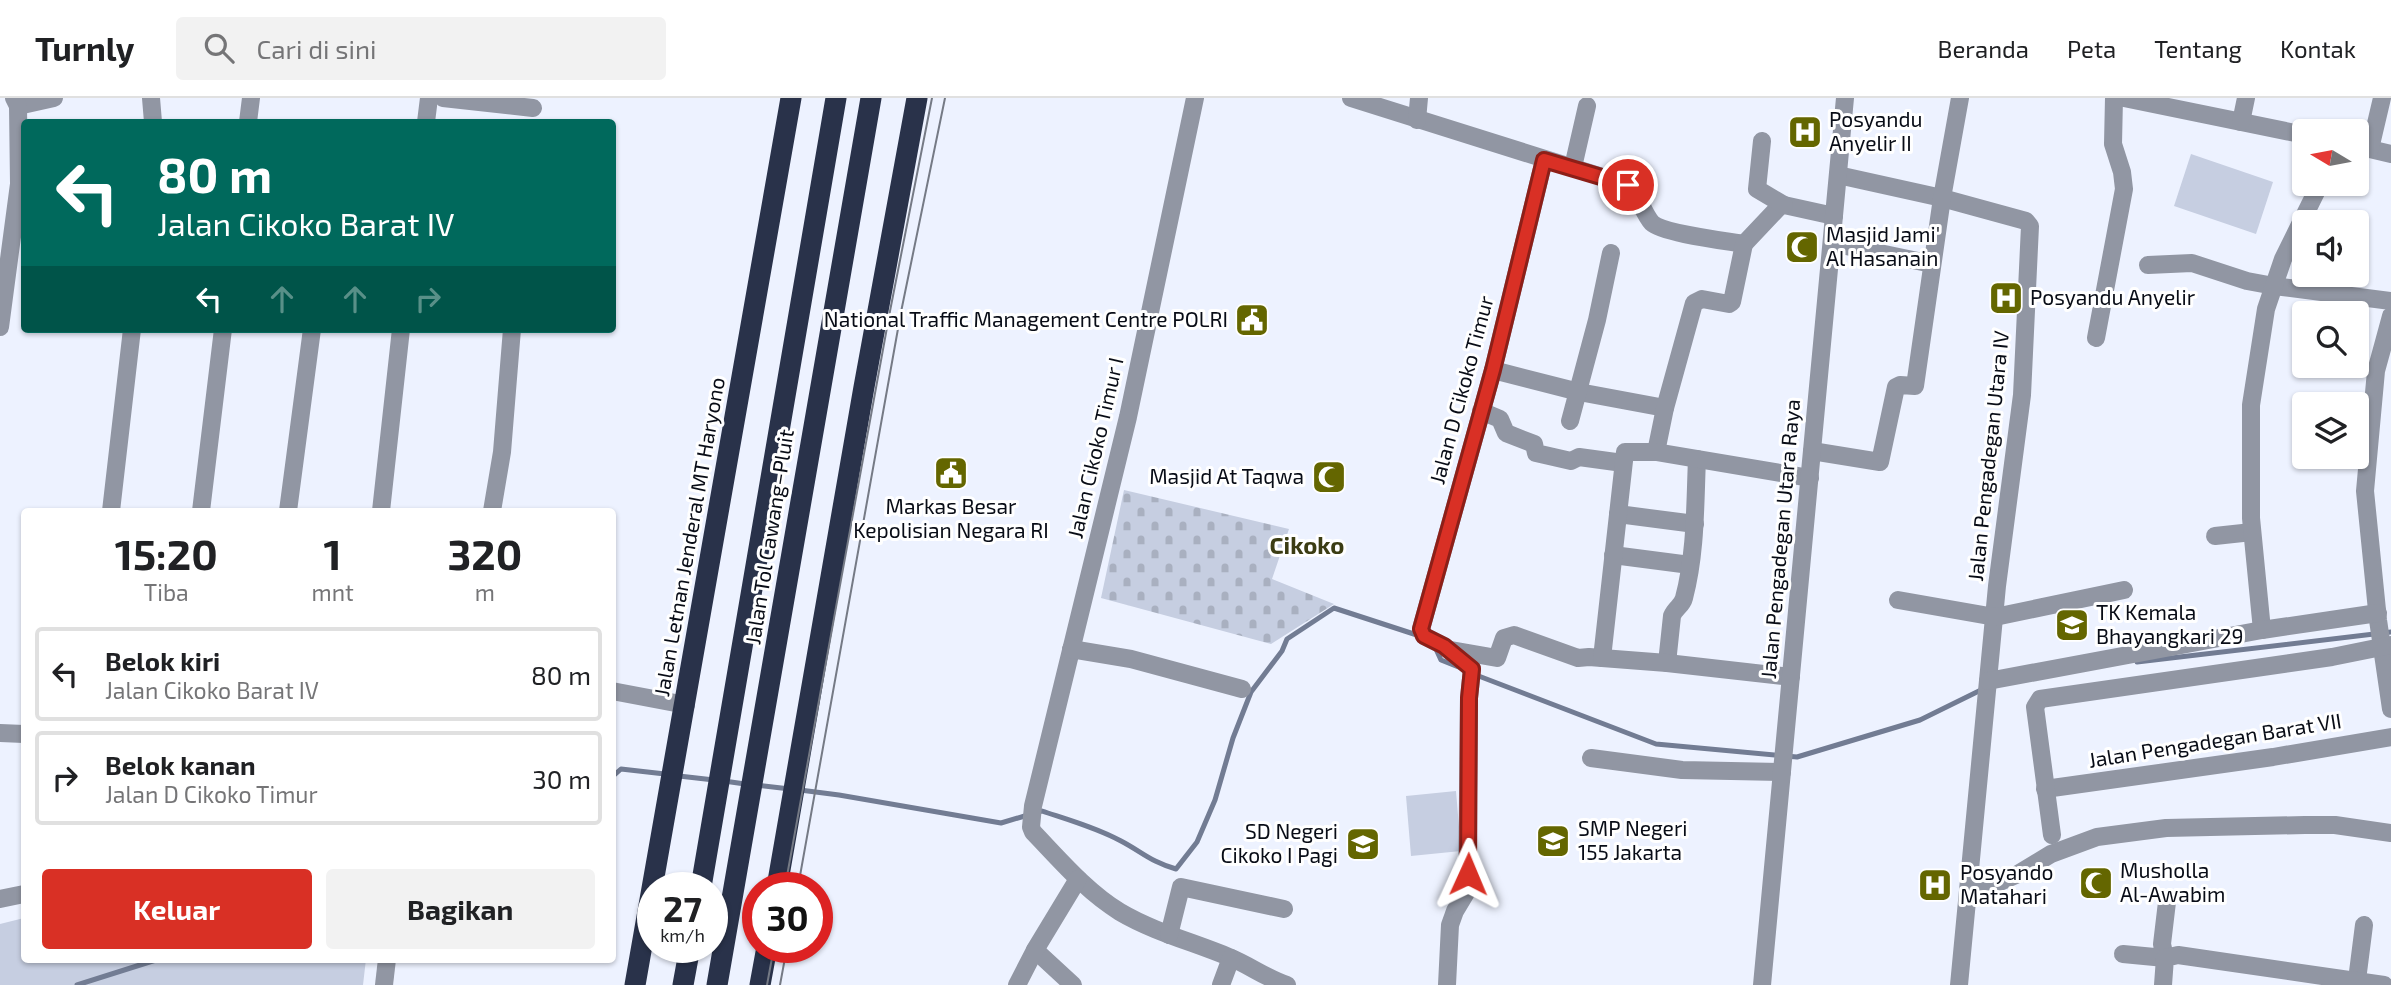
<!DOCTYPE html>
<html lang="id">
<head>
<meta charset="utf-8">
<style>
  :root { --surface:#fff; --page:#f2f2f2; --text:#202124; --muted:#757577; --line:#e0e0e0; --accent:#d93025 }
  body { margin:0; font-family:"Exo 2",sans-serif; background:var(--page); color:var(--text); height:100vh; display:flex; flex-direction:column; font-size:26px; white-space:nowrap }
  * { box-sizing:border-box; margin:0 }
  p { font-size:23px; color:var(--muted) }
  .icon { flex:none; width:38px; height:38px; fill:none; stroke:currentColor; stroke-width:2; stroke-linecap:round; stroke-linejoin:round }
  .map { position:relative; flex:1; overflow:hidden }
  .details { position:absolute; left:21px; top:410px; width:595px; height:455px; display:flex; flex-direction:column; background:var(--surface); border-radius:7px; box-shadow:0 2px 5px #0004 }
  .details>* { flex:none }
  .guide { position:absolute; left:21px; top:21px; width:595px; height:214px; border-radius:7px; box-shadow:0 2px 5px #0004; background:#00695c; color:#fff; overflow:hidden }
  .needle { width:46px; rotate:280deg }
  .tools { position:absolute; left:2292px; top:21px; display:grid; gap:14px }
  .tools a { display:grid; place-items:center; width:77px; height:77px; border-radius:7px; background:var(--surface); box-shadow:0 2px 5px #0004; font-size:35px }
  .speed { position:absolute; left:637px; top:774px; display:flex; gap:14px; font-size:35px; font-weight:700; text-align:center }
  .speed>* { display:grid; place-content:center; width:91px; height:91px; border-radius:50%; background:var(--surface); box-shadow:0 2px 5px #0004; line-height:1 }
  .speed small { font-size:18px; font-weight:400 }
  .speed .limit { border:10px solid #d22; background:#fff; color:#111 }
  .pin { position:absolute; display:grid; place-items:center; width:60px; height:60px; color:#fff; margin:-30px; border:4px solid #fff; border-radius:50%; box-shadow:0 2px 7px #0007 }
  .me { position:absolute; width:77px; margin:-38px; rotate:1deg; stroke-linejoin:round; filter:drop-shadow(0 0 5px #0008) }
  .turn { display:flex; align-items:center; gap:24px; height:147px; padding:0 21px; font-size:32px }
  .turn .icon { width:91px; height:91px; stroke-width:2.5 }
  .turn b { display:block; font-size:49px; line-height:60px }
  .lanes { display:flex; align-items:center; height:66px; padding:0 21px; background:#0003; justify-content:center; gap:35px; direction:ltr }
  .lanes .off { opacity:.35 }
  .eta { display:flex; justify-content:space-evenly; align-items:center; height:119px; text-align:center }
  .eta b { font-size:42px; font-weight:700; line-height:49px }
  .action { display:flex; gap:14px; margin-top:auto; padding:14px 21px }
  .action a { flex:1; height:80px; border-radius:7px; background:var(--accent); color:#fff; font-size:28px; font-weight:700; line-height:80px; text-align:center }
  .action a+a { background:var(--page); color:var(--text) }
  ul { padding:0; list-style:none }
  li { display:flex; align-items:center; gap:21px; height:94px; margin:0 14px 10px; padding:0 7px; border:4px solid var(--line); border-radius:7px }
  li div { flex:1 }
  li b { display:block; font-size:26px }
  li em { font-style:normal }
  header { display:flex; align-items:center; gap:42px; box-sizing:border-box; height:98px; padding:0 35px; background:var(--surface); border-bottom:2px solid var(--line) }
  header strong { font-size:33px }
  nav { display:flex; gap:38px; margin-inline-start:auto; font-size:24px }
  .search { width:490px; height:63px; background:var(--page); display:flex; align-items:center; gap:18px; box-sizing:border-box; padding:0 24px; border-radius:7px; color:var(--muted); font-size:26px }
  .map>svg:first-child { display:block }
</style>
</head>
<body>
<header>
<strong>Turnly</strong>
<div class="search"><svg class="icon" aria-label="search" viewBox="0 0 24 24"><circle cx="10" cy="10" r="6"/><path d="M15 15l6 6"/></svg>Cari di sini</div>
<nav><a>Beranda</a><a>Peta</a><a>Tentang</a><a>Kontak</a></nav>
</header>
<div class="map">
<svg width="2391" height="887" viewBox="0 0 2391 887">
  <defs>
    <pattern id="cemetery-stones" width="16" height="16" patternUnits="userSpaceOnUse" patternTransform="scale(1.75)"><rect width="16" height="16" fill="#c6cee1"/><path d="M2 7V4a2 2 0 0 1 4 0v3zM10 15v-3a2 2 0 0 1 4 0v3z" fill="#a9b0c0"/></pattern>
  </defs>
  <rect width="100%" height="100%" fill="#edf2ff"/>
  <path fill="url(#cemetery-stones)" d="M1124,392l165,39 -17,50 62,25 -63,40 -170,-46z"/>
  <g fill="#c6cee1">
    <path d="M2191,56l82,28 -17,52 -82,-28z"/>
    <path d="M1456,693l5,60 -50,5 -5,-60z"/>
    <path d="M24,820v41h342l-3,26h-363v-61z"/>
  </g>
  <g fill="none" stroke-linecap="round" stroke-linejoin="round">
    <g stroke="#727c93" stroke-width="5">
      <path d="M1435,549l6,13 20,8"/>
      <path d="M2137,564l254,-30"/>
      <path d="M1476,577l180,69 141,13 123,-37 63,-31"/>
      <path d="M679,678l35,4"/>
      <path d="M612,679l9,-8 44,5"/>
      <path d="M724,683l21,3"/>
      <path d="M755,687l35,4"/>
      <path d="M800,692l39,5 162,28 27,-8"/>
      <path d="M1037,714l5,-1c27,9 55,17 79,30 21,11 30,21 55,28l21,-27 18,-42 18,-62 18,-46 31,-41 5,-12 47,-31 86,28"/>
      <path d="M77,887l82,-26"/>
    </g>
    <g stroke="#9196a3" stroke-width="18">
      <path d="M151,0l2,24"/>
      <path d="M443,0l90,10"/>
      <path d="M1195,0l-67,319 -95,389 -2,21 2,5c27,28 53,59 87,80 34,20 73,30 109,45 20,8 37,21 58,28"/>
      <path d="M1351,0l277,87c12,10 14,27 24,38 10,10 75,18 92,21l35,-37 5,-2 50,11"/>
      <path d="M2124,0l181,37"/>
      <path d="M18,8l36,-8"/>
      <path d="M1417,22l2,-22"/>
      <path d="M248,24l3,-24"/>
      <path d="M426,24l3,-24"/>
      <path d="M2241,24l5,-24"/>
      <path d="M1762,43l-5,48 27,16"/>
      <path d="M2357,48l34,8"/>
      <path d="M2370,51l12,-51"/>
      <path d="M1573,69l14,-61"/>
      <path d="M1838,77l104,23 84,23 4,5 -8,169 -25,191 -38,399"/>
      <path d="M1832,145l100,21"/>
      <path d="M2148,167l44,-2 55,18 27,5 117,15"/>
      <path d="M2391,218l-15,55 -11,120 13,129 13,89"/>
      <path d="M0,229l19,-143 -1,-78 -4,-8"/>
      <path d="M2096,240l28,-149 -2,-17 -9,-28 1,-46"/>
      <path d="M1493,272l86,22 86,16"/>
      <path d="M1481,313l19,8 6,14 28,11 2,9 35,8 8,-4 44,6"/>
      <path d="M1570,323l27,-101 14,-67"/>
      <path d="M1812,353l68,11 16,-75 4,-2 15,1 27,-188 18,-100"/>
      <path d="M1656,354l9,-44 29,-105 8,-4 27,5 3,-2 12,-58"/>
      <path d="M111,413l21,-182"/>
      <path d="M201,413l22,-182"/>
      <path d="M288,413l24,-182"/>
      <path d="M381,413l20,-182"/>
      <path d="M492,413l10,-59 10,-123"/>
      <path d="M1618,416l77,10"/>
      <path d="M2215,438l37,-4"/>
      <path d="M1613,457l77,10"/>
      <path d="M1898,502l97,17 129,-27"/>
      <path d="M2262,532l-11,-112v-113l15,-96 17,-50 37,-75"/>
      <path d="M1071,551l60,10 111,30"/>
      <path d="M1451,552l46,8 7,-20 10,-3 64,23 11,-1 13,1"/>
      <path d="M1667,565l5,-47c3,-8 10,-10 12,-18 12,-45 11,-94 13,-139"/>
      <path d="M1791,579l-124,-14 -65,-5 23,-206h31l154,26"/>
      <path d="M1988,583l274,-51 116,-17"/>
      <path d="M612,593l74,14"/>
      <path d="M0,635l24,1"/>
      <path d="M1591,660l91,12 100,2"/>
      <path d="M2045,691l228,-32 118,-20"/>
      <path d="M2052,737l-17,-128 5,-8 292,-42 59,-12"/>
      <path d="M1968,798l50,-22 33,-20 46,-17 69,-9 139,-3h30l56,8"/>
      <path d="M0,801l24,-5"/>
      <path d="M1169,837l12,-48 103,22"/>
      <path d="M1035,852l38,35"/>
      <path d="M2123,856l42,4 -3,-14 5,-42"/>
      <path d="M2357,882l7,-55"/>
      <path d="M384,887l3,-26"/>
      <path d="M1017,887l18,-35 43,-71"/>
      <path d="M1221,887l10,-27"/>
      <path d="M1447,887l3,-60 5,-14 12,-20 2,-193 3,-29 -28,-23 -20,-10 -3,-7 72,-259 51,-210"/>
      <path d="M1762,887l83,-887"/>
      <path d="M2163,887l2,-27 13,-3 206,30"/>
    </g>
    <g stroke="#29324a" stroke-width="21">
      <path d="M701,789l135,-789"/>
      <path d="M777,789l87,-500 53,-289"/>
      <path d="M635,887l156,-887"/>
      <path d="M683,887l7,-38"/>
      <path d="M717,887l154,-887"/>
      <path d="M760,887l7,-38"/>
    </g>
    <g stroke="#757a85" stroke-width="2">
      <path d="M785,789l105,-576 42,-213"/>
      <path d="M798,789l103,-575 44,-214"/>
      <path d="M767,887l7,-38"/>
      <path d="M780,887l7,-38"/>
    </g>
  </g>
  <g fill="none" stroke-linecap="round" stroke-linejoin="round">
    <g stroke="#8d1f18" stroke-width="18">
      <path id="route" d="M1468,776l1,-176 3,-29 -28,-23 -20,-10 -3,-7 72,-259 51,-210 84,25"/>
    </g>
    <use href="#route" stroke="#d93025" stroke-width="12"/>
  </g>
  <defs>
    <g id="hospital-square" transform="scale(1.75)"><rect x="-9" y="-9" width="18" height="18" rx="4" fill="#646600" stroke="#fff"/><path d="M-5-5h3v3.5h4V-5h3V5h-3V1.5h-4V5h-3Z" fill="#fff"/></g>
    <g id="mosque-square" transform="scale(1.75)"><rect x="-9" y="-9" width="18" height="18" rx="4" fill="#646600" stroke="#fff"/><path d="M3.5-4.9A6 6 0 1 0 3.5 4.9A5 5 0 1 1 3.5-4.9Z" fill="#fff"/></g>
    <g id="civic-square" transform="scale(1.75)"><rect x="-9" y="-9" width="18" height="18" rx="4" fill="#646600" stroke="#fff"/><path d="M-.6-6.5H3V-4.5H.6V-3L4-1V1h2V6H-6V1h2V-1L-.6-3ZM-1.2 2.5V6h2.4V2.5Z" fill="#fff"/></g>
    <g id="school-square" transform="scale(1.75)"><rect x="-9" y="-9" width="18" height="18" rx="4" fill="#646600" stroke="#fff"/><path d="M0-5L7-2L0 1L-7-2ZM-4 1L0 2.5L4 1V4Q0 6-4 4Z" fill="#fff"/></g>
  </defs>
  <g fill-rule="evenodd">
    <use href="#hospital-square" x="1805" y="34"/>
    <use href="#mosque-square" x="1802" y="149"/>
    <use href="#hospital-square" x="2006" y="200"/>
    <use href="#civic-square" x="1252" y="222"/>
    <use href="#civic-square" x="951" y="375"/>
    <use href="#mosque-square" x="1329" y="379"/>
    <use href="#school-square" x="2072" y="527"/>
    <use href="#school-square" x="1553" y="743"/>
    <use href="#school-square" x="1363" y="746"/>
    <use href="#mosque-square" x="2096" y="785"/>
    <use href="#hospital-square" x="1935" y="787"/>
  </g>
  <g text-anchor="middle" stroke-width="6" stroke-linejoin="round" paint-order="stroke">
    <g font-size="21" fill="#080c16" stroke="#fff" text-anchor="start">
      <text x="1829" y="29">Posyandu<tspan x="1829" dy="24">Anyelir II</tspan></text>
      <text x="1826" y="144">Masjid Jami'<tspan x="1826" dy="24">Al Hasanain</tspan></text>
      <text x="2030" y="207">Posyandu Anyelir</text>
      <text x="1228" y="229" text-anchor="end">National Traffic Management Centre POLRI</text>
      <text x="1304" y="386" text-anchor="end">Masjid At Taqwa</text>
      <text x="951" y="416" text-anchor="middle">Markas Besar<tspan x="951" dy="24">Kepolisian Negara RI</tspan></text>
      <text x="2096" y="522">TK Kemala<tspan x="2096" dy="24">Bhayangkari 29</tspan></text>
      <text x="1578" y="738">SMP Negeri<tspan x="1578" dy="24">155 Jakarta</tspan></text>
      <text x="1338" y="741" text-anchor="end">SD Negeri<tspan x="1338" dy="24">Cikoko I Pagi</tspan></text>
      <text x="2120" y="780">Musholla<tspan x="2120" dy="24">Al-Awabim</tspan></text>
      <text x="1960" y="782">Posyando<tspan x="1960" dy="24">Matahari</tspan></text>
    </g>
    <g font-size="21" fill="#080c16" stroke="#fff">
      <text transform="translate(1462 292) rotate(-75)" y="7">Jalan D Cikoko Timur</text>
      <text transform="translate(1096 350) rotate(-77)" y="7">Jalan Cikoko Timur I</text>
      <text transform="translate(1989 358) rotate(-84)" y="7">Jalan Pengadegan Utara IV</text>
      <text transform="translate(690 439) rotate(-80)" y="7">Jalan Letnan Jenderal MT Haryono</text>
      <text transform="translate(770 439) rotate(-81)" y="7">Jalan Tol Cawang–Pluit</text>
      <text transform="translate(1781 441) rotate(-85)" y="7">Jalan Pengadegan Utara Raya</text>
      <text transform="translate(2215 643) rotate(-9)" y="7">Jalan Pengadegan Barat VII</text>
    </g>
    <g font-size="24" font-weight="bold" fill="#3b3c13" stroke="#fff">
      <text x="1307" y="456">Cikoko</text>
    </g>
  </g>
</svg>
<div class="tools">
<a><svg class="needle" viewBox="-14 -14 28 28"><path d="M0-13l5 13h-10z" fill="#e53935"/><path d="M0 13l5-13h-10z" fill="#757577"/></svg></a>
<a><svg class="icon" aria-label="sound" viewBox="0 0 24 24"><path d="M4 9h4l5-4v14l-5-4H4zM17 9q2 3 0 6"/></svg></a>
<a><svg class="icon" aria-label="search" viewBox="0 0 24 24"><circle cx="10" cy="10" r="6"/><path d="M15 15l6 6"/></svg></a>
<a><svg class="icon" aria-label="layers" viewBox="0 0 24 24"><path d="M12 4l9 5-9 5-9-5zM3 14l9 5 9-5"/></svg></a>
</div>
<div class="speed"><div>27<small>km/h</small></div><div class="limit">30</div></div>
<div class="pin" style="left:1628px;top:87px;background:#d93025"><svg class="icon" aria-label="arrive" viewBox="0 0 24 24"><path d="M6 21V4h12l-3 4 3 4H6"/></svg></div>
<svg class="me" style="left:1468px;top:776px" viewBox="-20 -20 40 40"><path d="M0-17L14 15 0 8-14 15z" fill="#d93025" stroke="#fff" stroke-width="4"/></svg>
<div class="guide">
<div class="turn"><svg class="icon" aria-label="left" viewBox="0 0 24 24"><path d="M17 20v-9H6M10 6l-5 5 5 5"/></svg><div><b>80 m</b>Jalan Cikoko Barat IV</div></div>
<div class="lanes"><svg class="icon" aria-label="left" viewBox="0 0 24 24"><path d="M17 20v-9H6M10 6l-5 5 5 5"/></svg><svg class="icon off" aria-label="ahead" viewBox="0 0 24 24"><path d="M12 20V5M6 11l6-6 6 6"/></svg><svg class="icon off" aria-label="ahead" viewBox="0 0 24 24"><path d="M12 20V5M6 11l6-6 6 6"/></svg><svg class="icon off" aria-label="right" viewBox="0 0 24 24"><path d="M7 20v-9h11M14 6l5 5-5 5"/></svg></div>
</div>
<section class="details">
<div class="eta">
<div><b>15:20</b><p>Tiba</p></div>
<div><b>1</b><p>mnt</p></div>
<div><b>320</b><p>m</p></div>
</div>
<ul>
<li><svg class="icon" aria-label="left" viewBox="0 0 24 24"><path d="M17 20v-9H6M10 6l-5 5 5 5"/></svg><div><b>Belok kiri</b><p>Jalan Cikoko Barat IV</p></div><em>80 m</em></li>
<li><svg class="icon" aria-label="right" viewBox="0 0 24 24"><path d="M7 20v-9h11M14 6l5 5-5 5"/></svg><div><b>Belok kanan</b><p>Jalan D Cikoko Timur</p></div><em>30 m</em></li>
</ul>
<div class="action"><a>Keluar</a><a>Bagikan</a></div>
</section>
</div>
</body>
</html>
